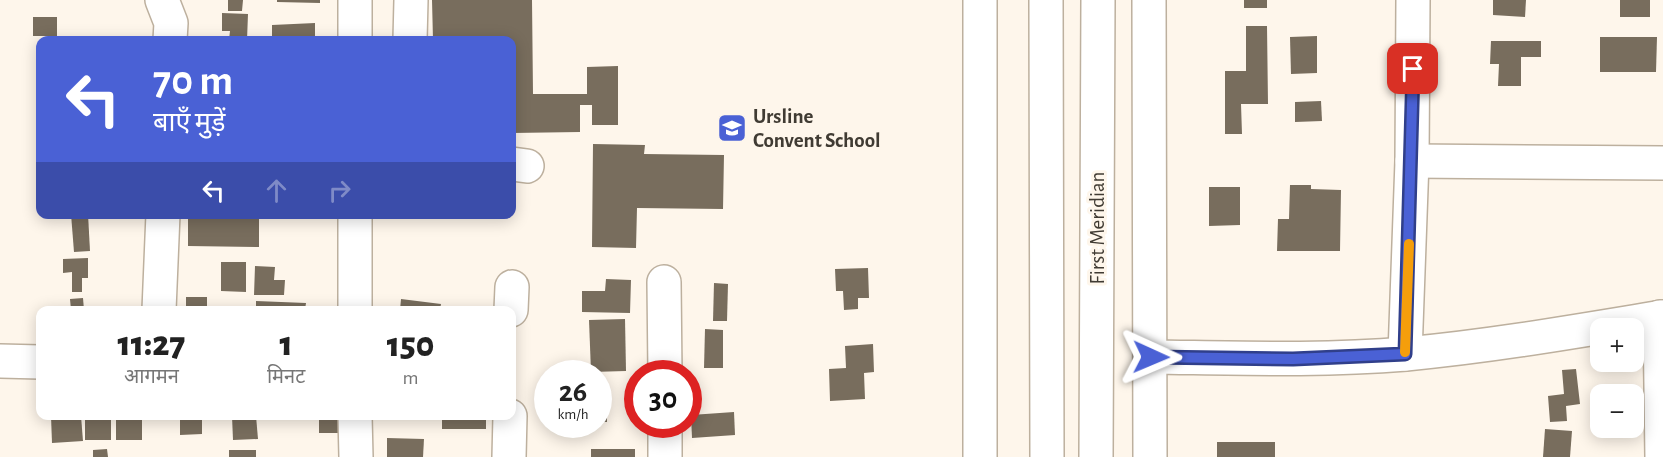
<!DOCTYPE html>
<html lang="hi">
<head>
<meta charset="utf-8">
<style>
  :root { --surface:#fff; --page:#f6f6f6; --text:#222; --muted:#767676 }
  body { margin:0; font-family:"Alegreya Sans","Noto Sans Devanagari",sans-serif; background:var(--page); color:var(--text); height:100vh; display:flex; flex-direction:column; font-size:22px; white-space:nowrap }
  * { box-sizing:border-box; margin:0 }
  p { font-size:20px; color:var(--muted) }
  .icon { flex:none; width:33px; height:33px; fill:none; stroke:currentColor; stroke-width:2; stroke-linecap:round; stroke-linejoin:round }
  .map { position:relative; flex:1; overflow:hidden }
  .drawer { position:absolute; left:36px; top:306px; width:480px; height:114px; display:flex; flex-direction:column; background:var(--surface); border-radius:12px; box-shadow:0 3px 15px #0003 }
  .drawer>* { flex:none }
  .guide { position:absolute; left:36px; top:36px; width:480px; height:183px; border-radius:12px; box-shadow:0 3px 15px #0003; background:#4a61d5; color:#fff; overflow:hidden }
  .controls { position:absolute; left:1590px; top:318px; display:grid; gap:12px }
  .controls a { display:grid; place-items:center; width:54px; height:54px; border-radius:12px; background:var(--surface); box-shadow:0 3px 15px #0003; font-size:30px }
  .speed { position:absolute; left:534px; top:360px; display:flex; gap:12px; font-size:30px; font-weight:700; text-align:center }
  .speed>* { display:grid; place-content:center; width:78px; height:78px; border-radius:50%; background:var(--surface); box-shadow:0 3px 15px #0003; line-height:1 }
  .speed small { font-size:15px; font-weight:400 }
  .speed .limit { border:9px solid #d22; background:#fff; color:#111 }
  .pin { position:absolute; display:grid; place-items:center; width:51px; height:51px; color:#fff; margin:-26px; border-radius:12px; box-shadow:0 3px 9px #0006 }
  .me { position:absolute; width:66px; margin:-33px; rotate:91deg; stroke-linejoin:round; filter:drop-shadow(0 0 4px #0008) }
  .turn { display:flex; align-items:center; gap:21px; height:126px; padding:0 18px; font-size:27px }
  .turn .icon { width:78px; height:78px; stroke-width:2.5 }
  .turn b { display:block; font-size:42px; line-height:51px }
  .lanes { display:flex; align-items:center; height:57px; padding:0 18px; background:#0003; justify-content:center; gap:30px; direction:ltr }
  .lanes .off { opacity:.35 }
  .eta { display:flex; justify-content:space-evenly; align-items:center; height:102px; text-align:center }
  .eta b { font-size:36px; font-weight:800; line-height:42px }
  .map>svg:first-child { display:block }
</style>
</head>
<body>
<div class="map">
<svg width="1663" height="457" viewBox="0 0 1663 457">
  <rect width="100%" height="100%" fill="#fef6eb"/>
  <g fill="#786d5d">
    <path d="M228,0h15l-1,11h-14z"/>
    <path d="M277,0h43v3l-43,-1z"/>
    <path d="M432,0h100l1,94h54v-27l31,-1v59h-26v-20h-12v27l-68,1v-93h-79z"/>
    <rect x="1244" y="0" width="23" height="8"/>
    <path d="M1493,0h33l-1,17 -32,-2z"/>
    <rect x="1620" y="0" width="30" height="17"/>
    <path d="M222,13l26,1 -1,26h-18l1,-9h-8z"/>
    <rect x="33" y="17" width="24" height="19"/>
    <path d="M315,23v17h-43v-15z"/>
    <path d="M1246,26h21l1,78h-27l1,30h-17v-63h21z"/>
    <path d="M1317,36v37l-26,1 -1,-37z"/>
    <path d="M1600,37h57l-1,35h-56z"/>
    <path d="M1491,41h50v16h-20v29h-23l1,-22h-9z"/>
    <path d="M1321,101l1,20 -27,1v-20z"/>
    <path d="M593,144l52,1 -1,9 80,1 -1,54 -86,-1 -1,40 -44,-1z"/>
    <path d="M1290,185h21v4l30,1 -1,61h-63l1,-32h11z"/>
    <path d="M1209,187h31v38l-31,1z"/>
    <path d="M71,214h17l2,37 -16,1z"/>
    <path d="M188,214h71v33l-71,-1z"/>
    <path d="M88,258v20h-6v14h-10v-20l-9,1v-14z"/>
    <path d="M221,262h25v30l-25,-1z"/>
    <path d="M255,266l20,1 -1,13h11l-1,15h-30z"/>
    <path d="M868,268l1,30h-11v11l-14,1 -1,-19h-7l-1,-22z"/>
    <path d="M606,279l25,1 -1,33 -48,-1v-21h23z"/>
    <path d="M714,283l14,1 -1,37h-14z"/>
    <rect x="186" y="297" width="21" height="13"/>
    <path d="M83,298l1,12h-13l-1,-11z"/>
    <path d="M401,299l40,5 -1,6h-40z"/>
    <path d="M256,301l50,2 -1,7h-49z"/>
    <path d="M625,319l1,52 -35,1 -2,-52z"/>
    <path d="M705,329l18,1v38h-19z"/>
    <path d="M873,344l1,28 -10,1 1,26 -35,2 -1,-32 17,-1 -1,-22z"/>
    <path d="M1576,369l4,35 -14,2 1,15 -17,1 -2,-26 16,-2 -2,-24z"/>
    <rect x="598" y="389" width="9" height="33"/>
    <path d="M734,412l1,23 -43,3 -1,-23z"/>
    <path d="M51,416h30l2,25 -31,2z"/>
    <rect x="85" y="416" width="26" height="24"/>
    <rect x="116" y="416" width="26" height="24"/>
    <path d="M180,416h22v18l-22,1z"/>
    <path d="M232,416h24l2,23 -25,1z"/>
    <rect x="319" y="416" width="28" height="17"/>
    <rect x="442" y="416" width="44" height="13"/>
    <path d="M1545,429l27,2 -2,26h-27z"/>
    <path d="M387,438l37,1 -1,18h-36z"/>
    <rect x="1217" y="442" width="58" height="15"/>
    <path d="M107,449l1,8h-15v-7z"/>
    <rect x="591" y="449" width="44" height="8"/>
    <rect x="229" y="450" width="27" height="7"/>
  </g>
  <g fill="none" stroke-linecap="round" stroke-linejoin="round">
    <g stroke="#bdb09e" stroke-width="36">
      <g id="minor">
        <path d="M162,0l9,23 -1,17"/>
        <path d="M355,0v40"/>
        <path d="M1046,0l1,457"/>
        <path d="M1149,0l1,457"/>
        <path d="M410,40l1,-40"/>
        <path d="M1412,161l251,2"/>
        <path d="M512,164l15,2"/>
        <path d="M355,214v96"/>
        <path d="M664,282l1,92"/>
        <path d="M159,310l4,-96"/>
        <path d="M511,310l1,-23"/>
        <path d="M1660,317l2,140"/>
        <path d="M1405,354l7,-193 1,-161"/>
        <path d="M1151,357c85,1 170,4 255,-3 86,-8 172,-23 257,-37"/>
        <path d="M0,361l40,1"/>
        <path d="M355,416l1,41"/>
        <path d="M665,424v33"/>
        <path d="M509,457l1,-41"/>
        <path d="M980,457v-457"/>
        <path d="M1096,457l2,-457"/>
      </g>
    </g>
    <use href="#minor" stroke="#fff" stroke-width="33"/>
  </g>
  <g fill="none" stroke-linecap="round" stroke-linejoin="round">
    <g stroke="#303f8a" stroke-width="15">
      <path id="route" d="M1151,357l142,2 112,-5 8,-285"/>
    </g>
    <use href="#route" stroke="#4a61d5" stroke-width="10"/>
    <path stroke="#f59e0b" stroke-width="10" d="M1405,352l4,-108"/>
  </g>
  <defs>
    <g id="school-square" transform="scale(1.5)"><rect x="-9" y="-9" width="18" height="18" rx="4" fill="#4a61d5" stroke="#fef6eb"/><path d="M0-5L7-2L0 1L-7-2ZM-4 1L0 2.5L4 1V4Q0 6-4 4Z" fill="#fff"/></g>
  </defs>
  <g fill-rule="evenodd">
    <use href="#school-square" x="732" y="128"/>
  </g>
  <g text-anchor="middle" stroke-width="6" stroke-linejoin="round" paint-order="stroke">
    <g font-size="21" font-weight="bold" fill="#403b33" stroke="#fef6eb" text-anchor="start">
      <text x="753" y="123">Ursline<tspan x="753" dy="24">Convent School</tspan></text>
    </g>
    <g font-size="21" fill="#403b33" stroke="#fef6eb">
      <text transform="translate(1097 228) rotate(-90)" y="7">First Meridian</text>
    </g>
  </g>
</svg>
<div class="controls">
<a>+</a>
<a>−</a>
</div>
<div class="speed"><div>26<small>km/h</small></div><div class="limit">30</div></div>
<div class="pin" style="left:1413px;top:69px;background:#d93025"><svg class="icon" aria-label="arrive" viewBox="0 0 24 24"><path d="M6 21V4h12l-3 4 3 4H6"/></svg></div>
<svg class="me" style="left:1151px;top:357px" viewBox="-20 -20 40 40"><path d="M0-17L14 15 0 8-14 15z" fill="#4a61d5" stroke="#fff" stroke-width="4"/></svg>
<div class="guide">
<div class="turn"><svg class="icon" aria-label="left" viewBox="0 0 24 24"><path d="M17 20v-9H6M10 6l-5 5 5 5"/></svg><div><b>70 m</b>बाएँ मुड़ें</div></div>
<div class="lanes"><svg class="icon" aria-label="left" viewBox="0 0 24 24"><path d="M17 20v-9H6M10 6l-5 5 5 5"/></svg><svg class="icon off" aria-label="ahead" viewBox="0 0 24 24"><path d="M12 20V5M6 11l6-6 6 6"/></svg><svg class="icon off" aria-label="right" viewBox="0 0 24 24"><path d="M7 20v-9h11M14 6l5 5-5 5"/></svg></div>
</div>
<section class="drawer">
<div class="eta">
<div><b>11:27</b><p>आगमन</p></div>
<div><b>1</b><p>मिनट</p></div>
<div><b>150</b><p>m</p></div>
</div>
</section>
</div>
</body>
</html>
